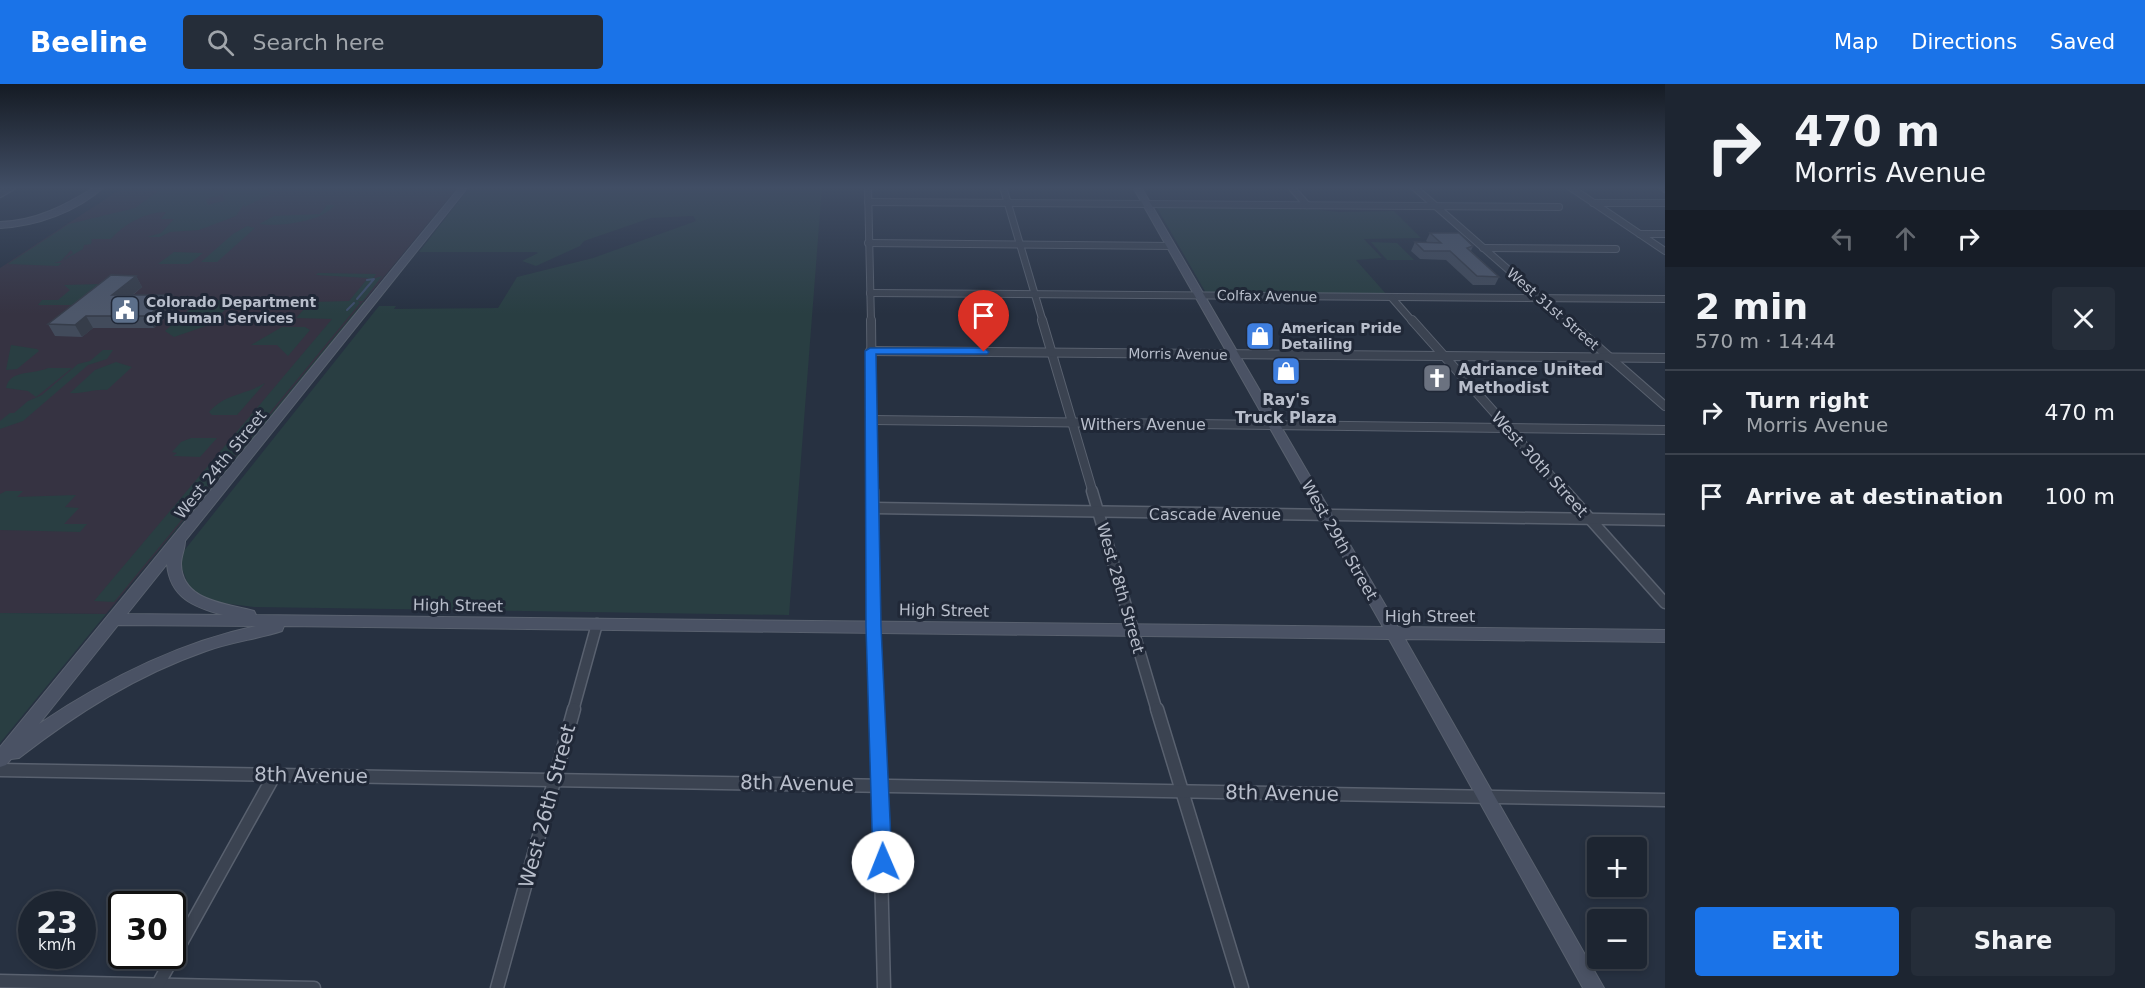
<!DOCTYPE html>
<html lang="en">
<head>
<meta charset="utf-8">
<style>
  :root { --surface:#1d2531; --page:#252d39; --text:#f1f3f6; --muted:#a0a5ab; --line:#3b424d; --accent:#1a73e8 }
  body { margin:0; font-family:"DejaVu Sans",sans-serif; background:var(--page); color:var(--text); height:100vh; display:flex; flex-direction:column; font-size:22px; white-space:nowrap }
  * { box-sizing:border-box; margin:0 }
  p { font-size:20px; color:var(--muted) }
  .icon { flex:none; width:33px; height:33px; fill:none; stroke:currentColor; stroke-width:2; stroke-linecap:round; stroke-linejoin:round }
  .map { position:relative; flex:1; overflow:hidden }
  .drawer { display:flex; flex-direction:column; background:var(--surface); width:480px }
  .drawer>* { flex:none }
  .banner { background:#1d2531; color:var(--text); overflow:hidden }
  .tools { position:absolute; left:1587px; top:753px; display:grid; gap:12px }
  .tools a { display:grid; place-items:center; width:60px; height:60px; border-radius:6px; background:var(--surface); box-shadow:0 3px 9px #0003,0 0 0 2px var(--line); font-size:30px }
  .speed { position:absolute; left:18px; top:807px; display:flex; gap:12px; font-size:30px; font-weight:700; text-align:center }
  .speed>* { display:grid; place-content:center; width:78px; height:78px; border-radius:50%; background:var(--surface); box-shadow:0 3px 9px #0003,0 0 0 2px var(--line); line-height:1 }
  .speed small { font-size:15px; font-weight:400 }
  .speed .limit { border:3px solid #111; border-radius:9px; background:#fff; color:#111 }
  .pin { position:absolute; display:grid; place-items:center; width:51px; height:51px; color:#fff; margin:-62px -26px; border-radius:50% 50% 50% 0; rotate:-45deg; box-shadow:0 0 6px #0007 }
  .pin .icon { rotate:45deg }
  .me { position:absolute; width:66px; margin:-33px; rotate:359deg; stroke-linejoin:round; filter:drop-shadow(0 0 4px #0008) }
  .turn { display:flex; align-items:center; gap:21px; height:126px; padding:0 30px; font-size:27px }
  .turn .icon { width:78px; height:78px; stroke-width:2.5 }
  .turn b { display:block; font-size:42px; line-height:51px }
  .lanes { display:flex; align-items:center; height:57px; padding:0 30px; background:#0003; justify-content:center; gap:30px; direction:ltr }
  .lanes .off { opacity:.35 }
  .round { display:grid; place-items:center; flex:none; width:63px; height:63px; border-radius:6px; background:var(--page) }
  .summary { display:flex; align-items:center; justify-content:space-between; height:102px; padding:0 30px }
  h1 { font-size:36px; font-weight:600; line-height:45px }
  .primary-button { display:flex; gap:12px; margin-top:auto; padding:12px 30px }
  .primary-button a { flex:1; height:69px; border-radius:6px; background:var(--accent); color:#fff; font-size:24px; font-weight:600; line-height:69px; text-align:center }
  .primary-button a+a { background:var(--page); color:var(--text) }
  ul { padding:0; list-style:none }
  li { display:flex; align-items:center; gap:18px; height:84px; padding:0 30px; border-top:2px solid var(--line) }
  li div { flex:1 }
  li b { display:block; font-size:22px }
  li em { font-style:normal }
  header { display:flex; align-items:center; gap:36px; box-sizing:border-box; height:84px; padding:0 30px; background:var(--accent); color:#fff }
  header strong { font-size:28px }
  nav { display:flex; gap:33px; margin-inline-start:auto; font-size:21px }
  .search { width:420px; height:54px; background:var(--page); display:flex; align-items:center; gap:15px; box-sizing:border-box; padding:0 21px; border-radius:6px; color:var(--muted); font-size:22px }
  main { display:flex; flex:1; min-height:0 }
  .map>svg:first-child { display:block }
</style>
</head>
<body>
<header>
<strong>Beeline</strong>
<div class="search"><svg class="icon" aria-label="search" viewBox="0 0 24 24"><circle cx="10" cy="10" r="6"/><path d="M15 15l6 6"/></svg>Search here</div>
<nav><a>Map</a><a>Directions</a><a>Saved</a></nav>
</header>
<main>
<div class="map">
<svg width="1665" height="904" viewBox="0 0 1665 904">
  <rect width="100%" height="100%" fill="#273141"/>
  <path fill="#363342" d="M124,103h334l-352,427 -106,-1v-345z"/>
  <g fill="#293e42">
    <path d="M164,103l63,3 -6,5 -15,4 2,6 15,-4 2,-2 -3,-2 8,-9 30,1 13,4 -29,14v-3l-8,12 -37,14 -29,2 -10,5h-13l14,-4 13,-14h-13l5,-7c-20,0 -42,12 -55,27h-19l-1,5 -7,1 -1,4 -21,12 11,-8 -2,-3 -10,11 -7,2h8l-4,3 -50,-2 61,-40 66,-16z"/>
    <path d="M470,103h352l-33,428 -535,-8 -40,-5 -24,-13 -9,-23 2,-14 196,-246h17l-2,3 104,-1 19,-31 76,-19 103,-37 -3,-5 -42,2 -67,23 -4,5 -44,20 -14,-5 16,-8 -2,-1h-117z"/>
    <path d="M327,121h8c-13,17 -57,22 -76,19l15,-8 46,-2z"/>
    <path d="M1160,122l153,2 -4,1 30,3 55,-1 27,27 -57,1 18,19 -26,2 31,35 -181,-2 -49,-85z"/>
    <path d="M247,142l8,2 -38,34h-16l32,-28z"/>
    <path d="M1371,158l26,1 17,17h-27z"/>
    <path d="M174,168l29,1 -14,11h-31z"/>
    <path d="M318,189l58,1 -3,5 9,-3 -19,25h-5l2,2 -246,299 -20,-1 238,-282 -36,-1 10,-11 -30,-1 1,-3 72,-2 19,-23 -52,-3z"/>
    <path d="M101,200l-28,21h-35l4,-5h16l12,-10 -6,-5z"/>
    <path d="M212,216l34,1 -6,6h-12l-19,18 -35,12 -9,-6 29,-26z"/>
    <path d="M363,218h3l-249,299z"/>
    <path d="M282,243h23l5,3 -22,26 -11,-11h-26z"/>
    <path d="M11,261l26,4 2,2 -22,18 -11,1z"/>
    <path d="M103,266h10l-6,9 -19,6 -65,56 -23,8v-8l10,-8h4l14,-12 14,-6 36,-31 12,-3z"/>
    <path d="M116,278l16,5 -25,23c-14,-1 -23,4 -37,3l25,-23z"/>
    <path d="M48,284h24l-36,29 -8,-6 -22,-3c4,-19 27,-13 42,-20z"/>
    <path d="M265,299l-28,32h-25l-3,-3c17,-19 34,-16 56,-29z"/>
    <path d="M191,354h26l-17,19 -27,-1 4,-3 -5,-1 9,-10z"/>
    <path d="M6,407h17l-6,6 59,-2 -11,12 14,1 -15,16h23l-7,8 -80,-2v-36z"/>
    <path d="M0,529l106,1 -106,129z"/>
  </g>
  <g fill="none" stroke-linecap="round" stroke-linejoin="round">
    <g stroke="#3e4d6a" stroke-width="2">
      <path d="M357,215l17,-20 -7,1"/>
      <path d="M347,226l7,-7"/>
    </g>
    <g stroke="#59616f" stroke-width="8">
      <g id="street-far3">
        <path d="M868,103l3,135"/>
        <path d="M1003,103l40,135"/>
        <path d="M1291,103l16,18"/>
        <path d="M1414,103l154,135"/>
        <path d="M1570,103l95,64"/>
        <path d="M1663,103l2,2"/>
        <path d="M0,110l12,-7"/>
        <path d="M868,118l691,5"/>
        <path d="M1593,119h72"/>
        <path d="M1640,150h25"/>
        <path d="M868,159l303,3"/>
        <path d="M1483,164l133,1"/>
        <path d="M870,209l795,6"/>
        <path d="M1392,214l21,24"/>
      </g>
    </g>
    <g stroke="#59616f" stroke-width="10">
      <g id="street-far2">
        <path d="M871,236l2,173"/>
        <path d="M1042,236l51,173"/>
        <path d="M1412,236l154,173"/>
        <path d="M1567,236l98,86"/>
        <path d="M870,267l795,7"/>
        <path d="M873,336l792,10"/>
      </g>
    </g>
    <g stroke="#59616f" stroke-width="13">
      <g id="street-far1">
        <path d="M873,407v136l4,84"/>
        <path d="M1092,407l65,220"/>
        <path d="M1565,407l100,112"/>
        <path d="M874,424l791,12"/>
        <path d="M573,627l24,-87"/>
      </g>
    </g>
    <g stroke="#59616f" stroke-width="15">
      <g id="street">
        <path d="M877,625l7,279"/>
        <path d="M1157,625l85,279"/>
        <path d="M0,686l1665,30"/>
        <path d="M0,897l314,7"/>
        <path d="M156,904l119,-214"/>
        <path d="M497,904l77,-279"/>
      </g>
    </g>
    <g stroke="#59616f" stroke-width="2">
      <g id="secondary">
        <path d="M95,103h9c-28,25 -67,39 -104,41v-6c36,-1 64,-16 95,-35z"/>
        <path d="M460,103h8l-283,354c0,8 -4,15 -4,23 1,38 46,39 73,47l2,4 1127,12 -250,-440h8l257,440 267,3v12l-260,-3 199,349h-21l-194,-349 -1105,-13 -2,5c-25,8 -51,11 -76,20 -69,24 -129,62 -187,107l-8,1 -5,6 -6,2v-20zM167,480c3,34 27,43 56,51l-96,-1zM118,541l138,1c-79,17 -150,53 -217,98z"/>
      </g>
    </g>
    <use href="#street-far3" stroke="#3b4351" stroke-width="6"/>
    <use href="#street-far2" stroke="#3b4351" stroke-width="8"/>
    <use href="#street-far1" stroke="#3b4351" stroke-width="10"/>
    <use href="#street" stroke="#3b4351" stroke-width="12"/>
    <use href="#secondary" fill="#4a5264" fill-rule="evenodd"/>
  </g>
  <g fill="#424b5b">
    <path d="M1430,149l43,13 -2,5 28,26 -4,8h-22l-27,-25 -26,-1 -9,-8 4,-9 13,1 -2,-2z"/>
    <path d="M136,192l6,11 -9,8h39l6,12 -24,21h-61l-11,9 -27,-1 -7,-12z"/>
  </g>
  <g fill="#363d4a">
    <path d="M136,192l6,11 -24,19 -6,-11z"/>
    <path d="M172,211l6,12 -24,21 -6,-12z"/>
    <path d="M86,232l7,12 -11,9 -7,-12z"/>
  </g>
  <g fill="#4d576a" stroke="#363d4a" stroke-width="1.5">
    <path d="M1430,149h29l14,13 -6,2 32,29 -22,-1 -27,-25h-26l-9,-9 26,1z"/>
    <path d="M111,191l25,1 -24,19h60l-24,21h-62l-11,9 -27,-1z"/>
  </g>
  <linearGradient id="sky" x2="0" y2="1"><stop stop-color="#151b24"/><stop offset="0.45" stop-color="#414e65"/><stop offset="1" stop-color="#414e65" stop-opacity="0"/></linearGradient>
  <rect width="1665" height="230" fill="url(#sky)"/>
  <path fill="#1a73e8" stroke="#114b97" stroke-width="1.5" d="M984,264l5,4 -2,2h-111l5,273 11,235 -3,7 -6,2 -7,-2 -3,-7 -7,-235 -1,-276 5,-3z"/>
  <defs>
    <g id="civic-square" transform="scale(1.5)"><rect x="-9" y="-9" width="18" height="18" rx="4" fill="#5c6f8a" stroke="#202837"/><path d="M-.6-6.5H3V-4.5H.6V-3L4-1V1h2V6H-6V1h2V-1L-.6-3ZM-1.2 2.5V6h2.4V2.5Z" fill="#fff"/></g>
    <g id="shop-square" transform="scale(1.5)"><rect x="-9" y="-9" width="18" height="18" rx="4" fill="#3f7fe0" stroke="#202837"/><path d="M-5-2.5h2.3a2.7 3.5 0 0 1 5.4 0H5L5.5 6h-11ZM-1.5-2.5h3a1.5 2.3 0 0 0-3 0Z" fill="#fff"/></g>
    <g id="church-square" transform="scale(1.5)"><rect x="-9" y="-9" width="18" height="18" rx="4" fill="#6b7280" stroke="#202837"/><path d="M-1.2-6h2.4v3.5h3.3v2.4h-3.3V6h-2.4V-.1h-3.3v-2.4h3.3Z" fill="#fff"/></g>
  </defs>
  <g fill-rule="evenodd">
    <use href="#civic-square" x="125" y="226"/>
    <use href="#shop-square" x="1260" y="252"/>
    <use href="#shop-square" x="1286" y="287"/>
    <use href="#church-square" x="1437" y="294"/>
  </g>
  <g text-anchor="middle" stroke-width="6" stroke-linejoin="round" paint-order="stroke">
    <g font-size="14" fill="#b8becb" stroke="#202837">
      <text transform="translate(1267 212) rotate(1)" y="5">Colfax Avenue</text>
      <text transform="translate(1553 225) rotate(41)" y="5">West 31st Street</text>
      <text transform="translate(1178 270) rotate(1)" y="5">Morris Avenue</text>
    </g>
    <g font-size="14" font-weight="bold" fill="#b8becb" stroke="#202837" text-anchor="start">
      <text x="146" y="223">Colorado Department<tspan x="146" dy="16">of Human Services</tspan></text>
      <text x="1281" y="249">American Pride<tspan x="1281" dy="16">Detailing</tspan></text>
    </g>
    <g font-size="16" font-weight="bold" fill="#b8becb" stroke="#202837" text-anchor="start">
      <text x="1458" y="291">Adriance United<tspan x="1458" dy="18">Methodist</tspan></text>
      <text x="1286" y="321" text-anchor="middle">Ray's<tspan x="1286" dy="18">Truck Plaza</tspan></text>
    </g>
    <g font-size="16" fill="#b8becb" stroke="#202837">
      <text x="1143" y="346">Withers Avenue</text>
      <text transform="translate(220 380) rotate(-51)" y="6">West 24th Street</text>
      <text transform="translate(1540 380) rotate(48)" y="6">West 30th Street</text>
      <text x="1215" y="436">Cascade Avenue</text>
      <text transform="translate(1340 456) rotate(60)" y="6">West 29th Street</text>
      <text transform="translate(1121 504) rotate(74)" y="6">West 28th Street</text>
      <text transform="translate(458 521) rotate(1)" y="6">High Street</text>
      <text transform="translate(944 526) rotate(1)" y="6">High Street</text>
      <text x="1430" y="538">High Street</text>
    </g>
    <g font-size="20" fill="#b8becb" stroke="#202837">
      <text transform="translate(311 691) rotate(1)" y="7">8th Avenue</text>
      <text transform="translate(797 699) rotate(1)" y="7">8th Avenue</text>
      <text transform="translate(1282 709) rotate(1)" y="7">8th Avenue</text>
      <text transform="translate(547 722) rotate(-75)" y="7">West 26th Street</text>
    </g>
  </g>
</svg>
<div class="tools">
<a>+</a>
<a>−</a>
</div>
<div class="speed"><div>23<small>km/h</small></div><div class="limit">30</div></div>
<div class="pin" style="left:984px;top:268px;background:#d93025"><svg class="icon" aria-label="arrive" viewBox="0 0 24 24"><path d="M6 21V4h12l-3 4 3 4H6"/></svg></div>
<svg class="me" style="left:883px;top:778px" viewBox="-20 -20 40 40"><circle r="19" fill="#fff"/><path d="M0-13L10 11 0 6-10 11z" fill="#1a73e8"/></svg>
</div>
<section class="drawer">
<div class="banner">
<div class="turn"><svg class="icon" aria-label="right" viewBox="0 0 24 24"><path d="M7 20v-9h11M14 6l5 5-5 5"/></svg><div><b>470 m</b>Morris Avenue</div></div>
<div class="lanes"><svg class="icon off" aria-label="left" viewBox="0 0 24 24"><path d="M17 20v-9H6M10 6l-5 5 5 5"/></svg><svg class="icon off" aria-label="ahead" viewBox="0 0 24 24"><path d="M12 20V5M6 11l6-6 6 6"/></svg><svg class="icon" aria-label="right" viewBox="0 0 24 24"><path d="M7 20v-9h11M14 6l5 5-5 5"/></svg></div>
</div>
<div class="summary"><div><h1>2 min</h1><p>570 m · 14:44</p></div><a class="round"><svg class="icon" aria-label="close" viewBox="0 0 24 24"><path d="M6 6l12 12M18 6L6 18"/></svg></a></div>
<ul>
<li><svg class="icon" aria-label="right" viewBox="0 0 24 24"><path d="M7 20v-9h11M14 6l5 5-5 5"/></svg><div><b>Turn right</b><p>Morris Avenue</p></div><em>470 m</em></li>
<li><svg class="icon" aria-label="arrive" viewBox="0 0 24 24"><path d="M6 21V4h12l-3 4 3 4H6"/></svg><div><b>Arrive at destination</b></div><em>100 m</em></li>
</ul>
<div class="primary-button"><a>Exit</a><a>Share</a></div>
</section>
</main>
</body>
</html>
